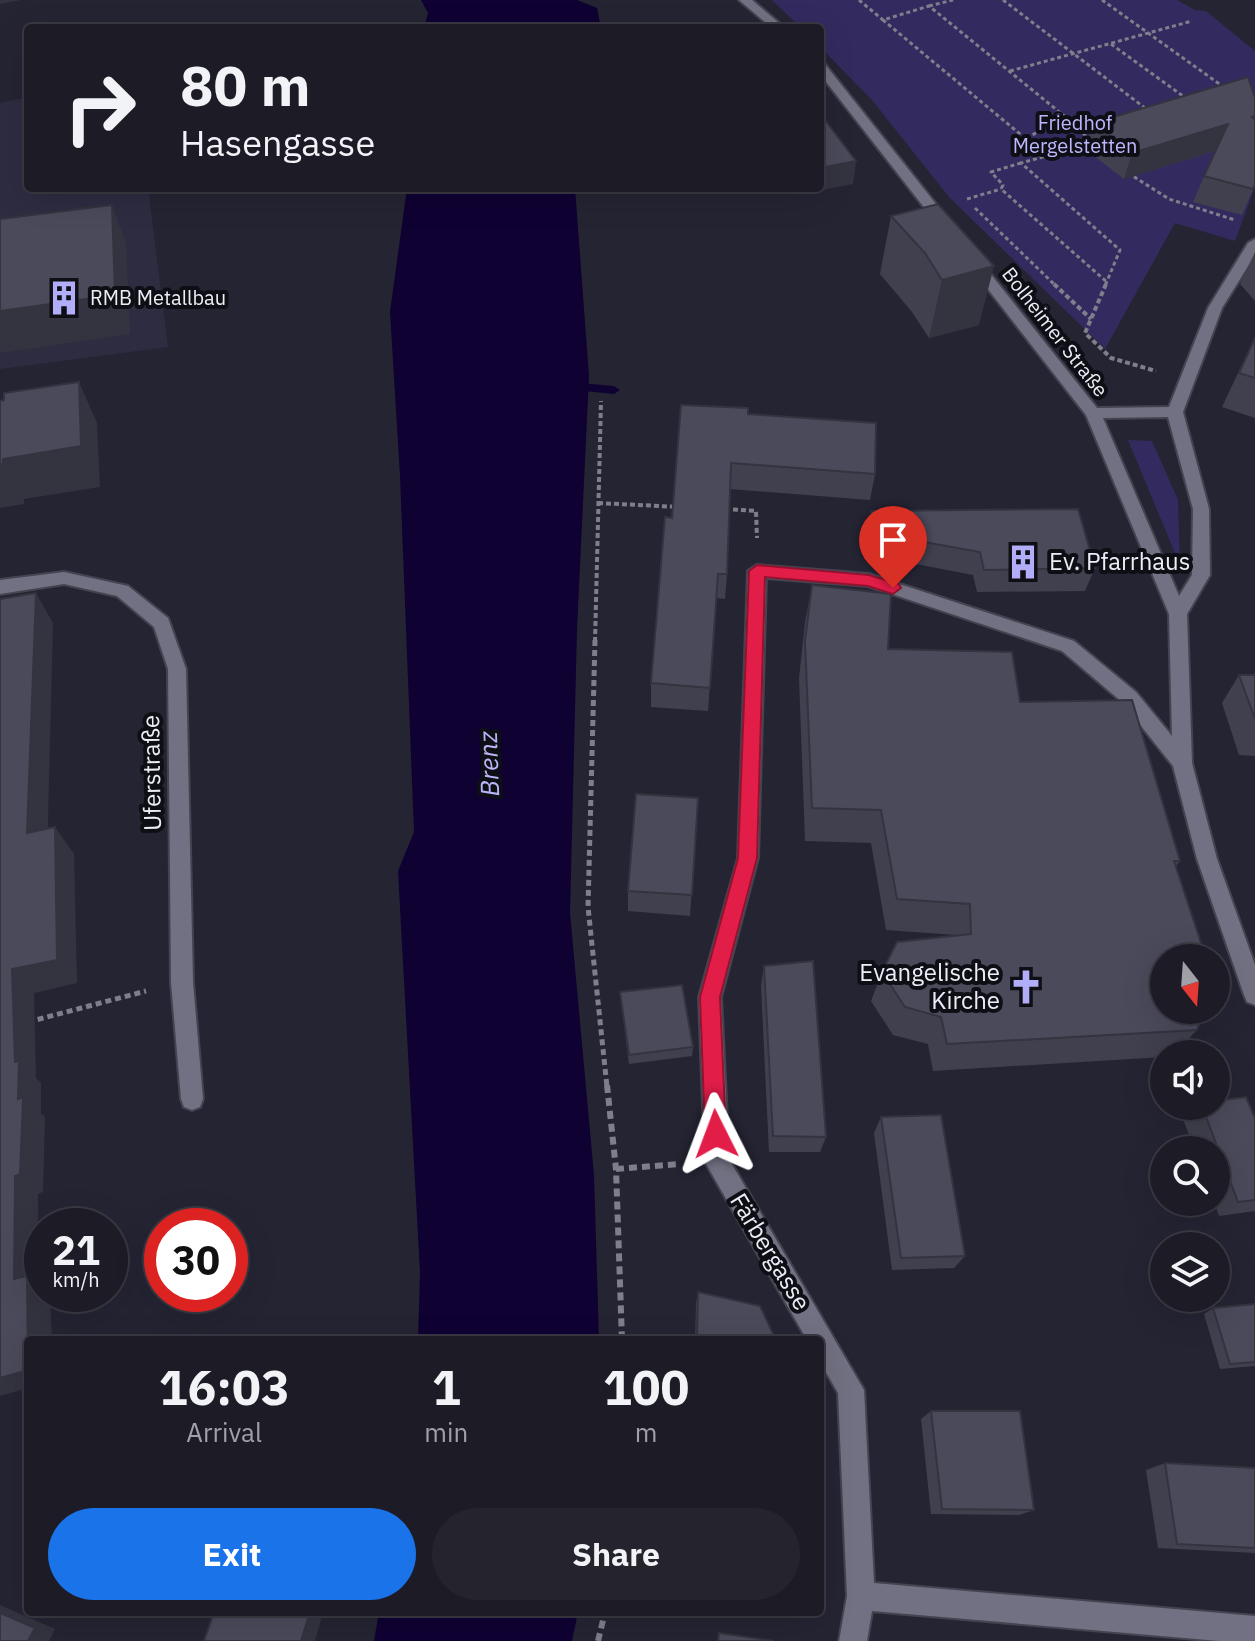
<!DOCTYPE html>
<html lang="en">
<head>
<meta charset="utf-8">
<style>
  :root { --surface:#1c1b26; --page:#25242e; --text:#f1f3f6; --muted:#a0a1a7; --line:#3a3943; --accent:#1a73e8 }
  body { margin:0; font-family:"IBM Plex Sans",sans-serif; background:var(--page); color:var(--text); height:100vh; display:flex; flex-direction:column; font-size:30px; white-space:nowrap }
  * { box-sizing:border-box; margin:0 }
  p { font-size:26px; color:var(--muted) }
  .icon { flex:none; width:44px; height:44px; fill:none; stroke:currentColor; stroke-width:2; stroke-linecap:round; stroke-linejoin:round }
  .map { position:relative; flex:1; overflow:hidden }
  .panel { position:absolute; left:24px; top:1336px; width:800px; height:280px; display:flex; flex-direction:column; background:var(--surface); border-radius:8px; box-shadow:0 8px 32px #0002,0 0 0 2px var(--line) }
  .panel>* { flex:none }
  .top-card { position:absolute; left:24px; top:24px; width:800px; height:168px; border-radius:8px; box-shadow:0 8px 32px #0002,0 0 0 2px var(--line); background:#1c1b26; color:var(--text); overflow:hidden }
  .needle { width:52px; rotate:163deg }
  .controls { position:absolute; left:1150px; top:944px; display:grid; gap:16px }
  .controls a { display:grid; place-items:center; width:80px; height:80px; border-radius:50%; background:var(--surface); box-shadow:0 8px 32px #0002,0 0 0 2px var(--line); font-size:40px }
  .speed { position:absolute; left:24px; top:1208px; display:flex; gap:16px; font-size:40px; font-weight:700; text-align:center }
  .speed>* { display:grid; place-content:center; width:104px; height:104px; border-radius:50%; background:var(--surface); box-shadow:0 8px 32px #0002,0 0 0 2px var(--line); line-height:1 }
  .speed small { font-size:20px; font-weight:400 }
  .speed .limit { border:12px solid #d22; background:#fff; color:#111 }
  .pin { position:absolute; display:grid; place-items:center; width:68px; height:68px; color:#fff; margin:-82px -34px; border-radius:50% 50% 50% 0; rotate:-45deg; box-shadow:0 0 8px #0007 }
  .pin .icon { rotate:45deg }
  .me { position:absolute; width:88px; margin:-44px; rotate:357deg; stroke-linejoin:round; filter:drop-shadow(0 0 6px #0008) }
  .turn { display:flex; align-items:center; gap:28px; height:168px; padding:0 24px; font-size:36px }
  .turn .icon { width:104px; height:104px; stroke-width:2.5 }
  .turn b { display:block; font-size:56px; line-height:68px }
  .eta { display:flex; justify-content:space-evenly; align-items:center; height:136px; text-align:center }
  .eta b { font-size:48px; font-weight:700; line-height:56px }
  .action { display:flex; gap:16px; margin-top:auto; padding:16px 24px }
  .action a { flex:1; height:92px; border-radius:48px; background:var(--accent); color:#fff; font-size:32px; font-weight:700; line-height:92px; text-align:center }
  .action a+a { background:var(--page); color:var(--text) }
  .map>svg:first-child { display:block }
</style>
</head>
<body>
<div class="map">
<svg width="1255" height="1641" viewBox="0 0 1255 1641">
  <rect width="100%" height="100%" fill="#252433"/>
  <path fill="#2d2c41" d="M28,97v91h120l20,159 -168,22v-266z"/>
  <g fill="#332b5f">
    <path d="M772,0h405l18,10 11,1 49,40v136l-20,54 -60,-18 -70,126 -156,-152 -77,-97 -52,-53v-19h-19z"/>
    <path d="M1128,440l24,1 26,59 2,65z"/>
  </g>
  <g fill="#0f0132">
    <path d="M421,0h156l20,8 4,20h-177l4,-15z"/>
    <path d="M407,188h168l14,188 -12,253 -7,284 24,262 5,165h-181l2,-68 -22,-401 16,-39 -14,-356 -10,-164z"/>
    <path d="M379,1612h199l-6,29h-198z"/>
  </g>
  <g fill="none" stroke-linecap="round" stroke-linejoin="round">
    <path fill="#0f0132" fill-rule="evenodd" d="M568,382l46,4 6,4 -6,4 -50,-5v-6z"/>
    <g stroke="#444350" stroke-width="4">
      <g id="street">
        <path d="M739,0h13l33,28h-13z"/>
        <path d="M820,62l4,1 127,160v6h-10l-121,-155z"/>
        <path d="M1255,239v16l-33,53 -39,104 26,97 1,66 -23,39 5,149 25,96 38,106v40l-8,-3 -3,-7 -47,-136 -24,-93 -51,-64 -60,-51 -194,-65 -102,-8 -8,280 -37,139 8,162 135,231 10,193 381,33v25h-36l-347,-30 -5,30h-28l8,-45 -9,-203 -18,-31v-22h-13l-102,-178 -6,-165 39,-139 10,-287 9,-6 112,9 205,67 62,51 36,44 -3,-122 -83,-199 -120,-154 7,-4 5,1 119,150 72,-1 39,-99 40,-65zM1168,417l25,92 -1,66 -13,21 -76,-178z"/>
        <path d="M64,572l64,14 40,32 18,51 7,313 10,117 -3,8 -8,3 -8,-3 -3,-8 -10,-117 -3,-313 -14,-42 -37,-31 -53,-12 -64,10v-14z"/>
      </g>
    </g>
    <g stroke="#7f7f8c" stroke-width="3" stroke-dasharray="4 3" stroke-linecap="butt">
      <path d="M859,0l24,20"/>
      <path d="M1003,0l146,111"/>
      <path d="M1102,0l123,88"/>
      <path d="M929,6l24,-6"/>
      <path d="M1111,44l76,55"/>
      <path d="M1010,71l182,-50"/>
      <path d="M1027,139l35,-25"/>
      <path d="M1071,142l13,-3"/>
      <path d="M1058,152l-32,-13 -143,-119 46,-14 150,122 13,16"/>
      <path d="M1057,153l-36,10 99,87 -15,36"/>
      <path d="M1021,163l-30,9 12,13 -2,4 107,94"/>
      <path d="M1128,173l41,26 66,21"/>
      <path d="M967,199l34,-10"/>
      <path d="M975,208l81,78"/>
    </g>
    <g stroke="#7f7f8c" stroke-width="4" stroke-dasharray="5 3" stroke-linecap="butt">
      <path d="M1054,284l37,35"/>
      <path d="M1106,284l-21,49 26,25 45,13"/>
      <path d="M598,503l81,4"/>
      <path d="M725,509l31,2 1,27"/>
      <path d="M595,642l6,-241"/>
    </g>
    <g stroke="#7f7f8c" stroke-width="5" stroke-dasharray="6 4" stroke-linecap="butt">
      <path d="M595,640l-7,267 19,180"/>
      <path d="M28,1022l118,-31"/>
    </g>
    <g stroke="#7f7f8c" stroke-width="6" stroke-dasharray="8 5" stroke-linecap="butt">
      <path d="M607,1085l9,84 6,171"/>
      <path d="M616,1169l64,-5"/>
      <path d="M598,1641l7,-29"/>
    </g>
    <use href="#street" fill="#727183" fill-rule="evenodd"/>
  </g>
  <g fill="#40404e">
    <path d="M1248,77l7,108 -13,30 -49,-13 22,-51 -91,28 -39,-30 8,-26z"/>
    <path d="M938,204l41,121 -50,13 -17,-26 -32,-38 11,-58z"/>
    <path d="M1255,252v49l-15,-17z"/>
    <path d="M1255,337v81l-33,-11z"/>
    <path d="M748,414l127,60 -5,26 -140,-11 -3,85 -2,25 -9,-1 -8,113 -57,-4v-24l21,-165z"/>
    <path d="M871,511l224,57 -10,23 -108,1 -4,-17 -109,-21 2,-20z"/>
    <path d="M812,585l76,64 132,53 160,159 -4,5 21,164 -23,24h-10v3l-231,14 -5,-27 -35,-9 -22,-34 11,-29 74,-37 -70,-5 -15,-87 -66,-2 -6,-163 6,-56z"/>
    <path d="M1239,675h16v81l-16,-1 -17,-52z"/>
    <path d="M698,798l-8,118 -62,-5v-20z"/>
    <path d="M764,966l62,171 -6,15h-51l-8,-166z"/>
    <path d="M620,992l73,55 -1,9 -63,8 -8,-63z"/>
    <path d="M1197,1106h19l39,12v93l-36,5 -5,-14h2v-52h-21l-12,-31z"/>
    <path d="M881,1117l84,139 -11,12 -62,2 -18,-137z"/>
    <path d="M698,1292l78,48h-81l1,-37z"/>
    <path d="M1255,1304v62l-35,3 -16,-55 9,-6z"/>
    <path d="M931,1411l103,99 -15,5 -88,-1 -10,-95z"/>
    <path d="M1165,1463l90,5v85l-97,-5 -12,-78z"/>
  </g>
  <g fill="#343440">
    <path d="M0,0h21l-21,4z"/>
    <path d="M1228,124l-11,26 -93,29 8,-26z"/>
    <path d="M856,161l-3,23 -51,10 1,-6h17v-20z"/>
    <path d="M112,205l14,39 4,90 -130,19v-42z"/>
    <path d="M994,266l-15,59 -50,13 13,-58z"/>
    <path d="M79,382l18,41 3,64 -76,12v5l-24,4v-44l3,-5z"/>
    <path d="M36,593l17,30 -6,236 -20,-26z"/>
    <path d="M55,827l19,27 3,129 -43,10 2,85 5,5v30l4,4 -2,75 -5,2v89l4,2v9h8l2,46h-24l-14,-61 1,-103 3,-77 -3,-37 -3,-93z"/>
    <path d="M28,1370v18l-28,8v-18z"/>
    <path d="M0,1605l55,24 -6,12h-21l-28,-28z"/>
    <path d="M310,1612h13l-8,29h-14z"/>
  </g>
  <g fill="#4b4a5b" stroke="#343440" stroke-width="2">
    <path d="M1248,77l7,21v18l-3,1 3,3v65l-2,4 -49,-13 24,-52 -96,29 -39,-30z"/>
    <path d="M825,120l31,41 -36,7v-47z"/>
    <path d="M938,204l56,62 -52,14 -17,-27 -34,-37z"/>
    <path d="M112,205l3,90 -115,16v-92z"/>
    <path d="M1255,338v40l-16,-5z"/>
    <path d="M79,382l2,64 -78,13v5h-3v-63l4,-1v-7z"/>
    <path d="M681,405l67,3v6l128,9 -1,51 -144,-11 -4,111h-9l-8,114 -59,-5 14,-166 7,1z"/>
    <path d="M1078,509l17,59 -111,2 -4,-18 -111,-20 2,-21z"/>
    <path d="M812,585l79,9 -3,55 124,3 8,50 112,-2 48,161h-6l32,97h-42v52h40l-7,20 -250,14 -6,-27 -36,-10 -23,-35 15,-30 74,-8 -1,-30 -73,-5 -16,-89 -69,-2 -7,-167z"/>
    <path d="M36,593l-9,240 28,-6 2,133 -45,9 3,93 4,-1 -1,38 5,-2 -3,77 -5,2 -1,103 13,-3 1,94 -28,8v-779z"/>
    <path d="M1239,675h16v44z"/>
    <path d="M636,794l62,4 -6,97 -64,-4z"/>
    <path d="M813,961l13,176 -53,-1 -9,-170z"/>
    <path d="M682,985l11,62 -64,8 -9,-63z"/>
    <path d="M1246,1097l9,21v82l-17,2 -36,-96h14v-5z"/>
    <path d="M941,1115l24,141 -64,2 -20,-141z"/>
    <path d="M698,1292l62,14 16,34h-79z"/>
    <path d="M1255,1304v58l-25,2 -17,-56z"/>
    <path d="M931,1411h89l14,99 -92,-1z"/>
    <path d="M1165,1463l90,5v80l-78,-4z"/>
    <path d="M214,1612h96l-9,29h-97z"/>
    <path d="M0,1613l35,15 -7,13h-28z"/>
    <path d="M719,1633l55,8h-56z"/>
  </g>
  <path fill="#e11d48" stroke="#92132f" stroke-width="2" d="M757,565l112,10 30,9 2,4 -8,6 -25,-8 -103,-9 -8,281 -37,139 6,137 -3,8 -7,3 -8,-3 -3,-8 -5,-137 38,-139 11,-287z"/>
  <defs>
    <g id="building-bare" transform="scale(2.76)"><path d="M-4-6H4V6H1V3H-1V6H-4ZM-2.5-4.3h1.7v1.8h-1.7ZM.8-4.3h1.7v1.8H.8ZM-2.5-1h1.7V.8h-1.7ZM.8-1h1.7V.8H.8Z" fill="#b2adf9" stroke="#0e0e15" stroke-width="2.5" paint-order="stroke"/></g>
    <g id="church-bare" transform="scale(2.76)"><path d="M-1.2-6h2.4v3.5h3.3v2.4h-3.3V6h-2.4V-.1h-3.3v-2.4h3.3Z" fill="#b2adf9" stroke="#0e0e15" stroke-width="2.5" paint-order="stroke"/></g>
  </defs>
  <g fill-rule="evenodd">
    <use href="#building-bare" x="64" y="298"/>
    <use href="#building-bare" x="1023" y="562"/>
    <use href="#church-bare" x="1026" y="987"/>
  </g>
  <g text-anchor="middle" stroke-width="8" stroke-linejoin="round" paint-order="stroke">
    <g font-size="20" fill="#bdb8fe" stroke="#0e0e15">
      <text x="1075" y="130">Friedhof<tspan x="1075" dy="23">Mergelstetten</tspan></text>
    </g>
    <g font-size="20" fill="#ededf8" stroke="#0e0e15" text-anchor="start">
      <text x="90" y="305">RMB Metallbau</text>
    </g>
    <g font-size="20" fill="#ededf8" stroke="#0e0e15">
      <text transform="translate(1055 332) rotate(52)" y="7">Bolheimer Straße</text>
    </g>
    <g font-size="24" fill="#ededf8" stroke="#0e0e15" text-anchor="start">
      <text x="1049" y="570">Ev. Pfarrhaus</text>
      <text x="1000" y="981" text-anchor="end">Evangelische<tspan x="1000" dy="28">Kirche</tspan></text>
    </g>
    <g font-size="24" fill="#ededf8" stroke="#0e0e15">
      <text transform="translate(152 773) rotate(-91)" y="8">Uferstraße</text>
      <text transform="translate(770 1252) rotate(59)" y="8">Färbergasse</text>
    </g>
    <g font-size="26" font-style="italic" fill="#b9b5f9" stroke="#0e0e15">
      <text transform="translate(489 764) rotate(-92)" y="9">Brenz</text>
    </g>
  </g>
</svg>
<div class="controls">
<a><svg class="needle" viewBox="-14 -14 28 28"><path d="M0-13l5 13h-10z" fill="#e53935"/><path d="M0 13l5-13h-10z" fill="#a0a1a7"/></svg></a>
<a><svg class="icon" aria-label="sound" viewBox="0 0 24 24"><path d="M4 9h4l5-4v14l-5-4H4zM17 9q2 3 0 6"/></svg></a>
<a><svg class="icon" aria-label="search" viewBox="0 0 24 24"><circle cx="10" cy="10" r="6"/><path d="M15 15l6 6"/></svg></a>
<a><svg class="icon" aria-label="layers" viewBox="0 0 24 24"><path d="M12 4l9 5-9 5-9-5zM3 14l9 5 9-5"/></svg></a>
</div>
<div class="speed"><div>21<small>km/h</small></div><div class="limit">30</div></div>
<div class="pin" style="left:893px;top:588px;background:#d93025"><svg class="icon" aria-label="arrive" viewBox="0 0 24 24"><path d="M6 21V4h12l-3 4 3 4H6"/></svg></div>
<svg class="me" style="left:716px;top:1134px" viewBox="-20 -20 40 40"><path d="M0-17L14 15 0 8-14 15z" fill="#e11d48" stroke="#fff" stroke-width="4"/></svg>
<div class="top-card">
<div class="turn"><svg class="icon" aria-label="right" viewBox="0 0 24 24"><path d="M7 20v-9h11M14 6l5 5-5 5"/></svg><div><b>80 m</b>Hasengasse</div></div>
</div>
<section class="panel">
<div class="eta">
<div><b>16:03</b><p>Arrival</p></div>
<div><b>1</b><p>min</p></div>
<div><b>100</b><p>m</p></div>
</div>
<div class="action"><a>Exit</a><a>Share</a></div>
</section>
</div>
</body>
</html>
